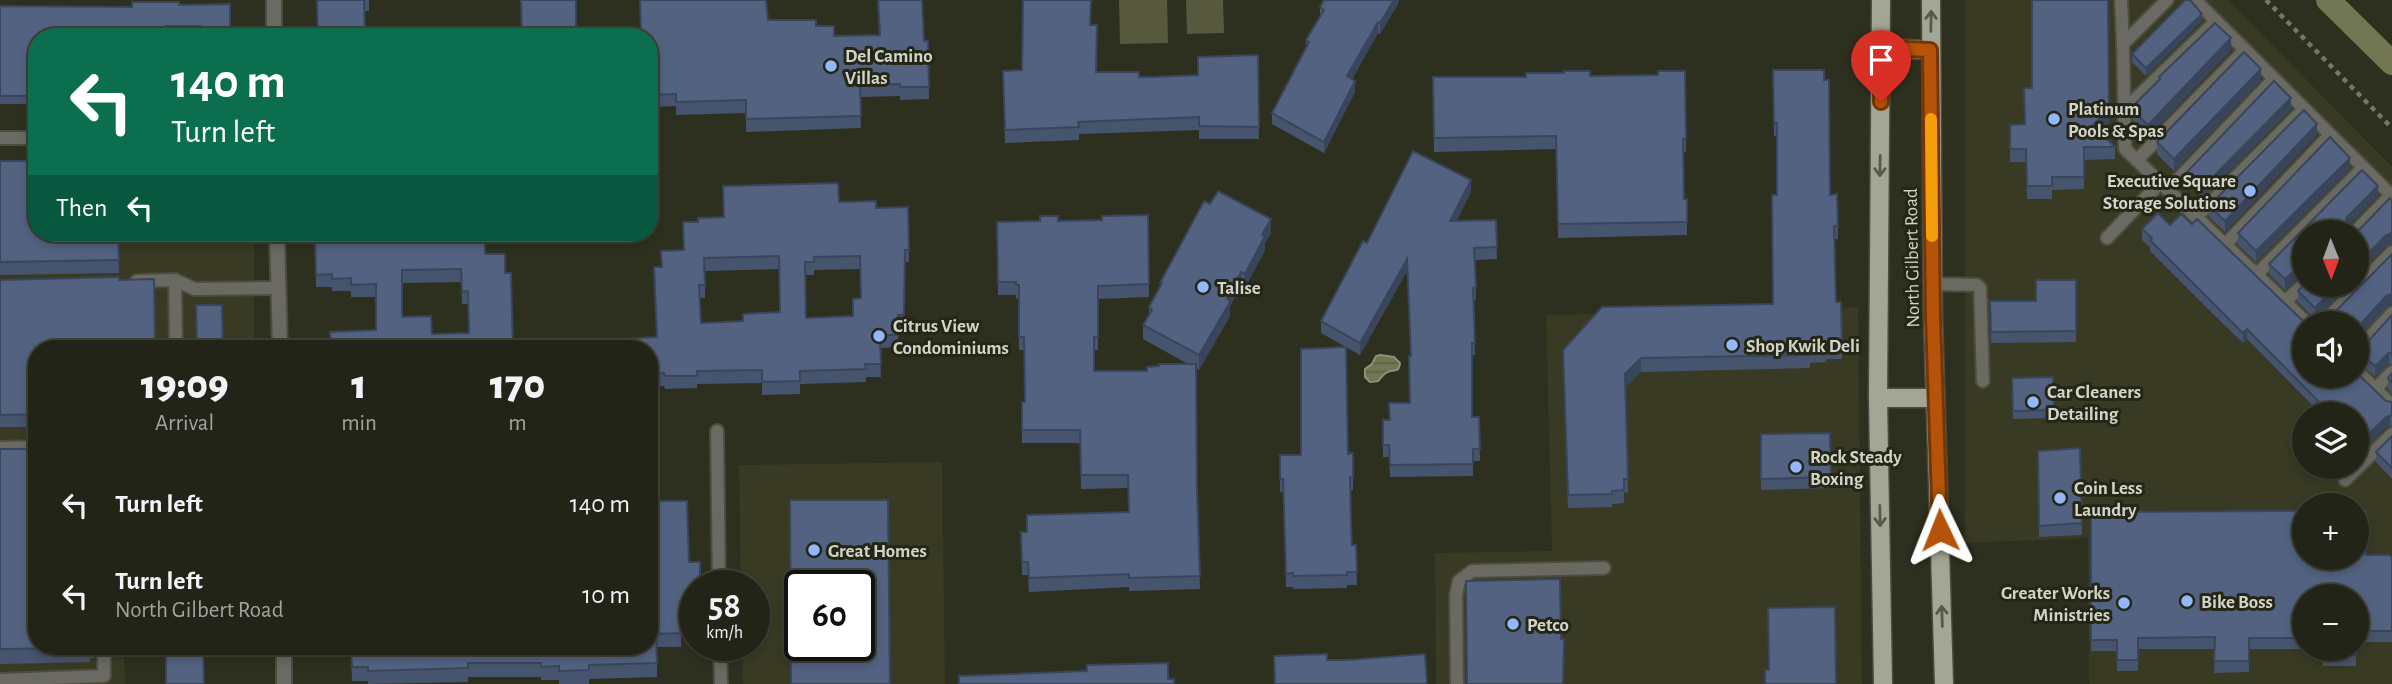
<!DOCTYPE html>
<html lang="en">
<head>
<meta charset="utf-8">
<style>
  :root { --surface:#222417; --page:#2e3024; --text:#f1f3f6; --muted:#a2a4a1; --line:#3f4136 }
  body { margin:0; font-family:"Alegreya Sans",sans-serif; background:var(--page); color:var(--text); height:100vh; display:flex; flex-direction:column; font-size:26px; white-space:nowrap }
  * { box-sizing:border-box; margin:0 }
  p { font-size:23px; color:var(--muted) }
  .icon { flex:none; width:38px; height:38px; fill:none; stroke:currentColor; stroke-width:2; stroke-linecap:round; stroke-linejoin:round }
  .map { position:relative; flex:1; overflow:hidden }
  .side { position:absolute; left:28px; top:340px; width:630px; height:315px; display:flex; flex-direction:column; background:var(--surface); border-radius:28px; box-shadow:0 4px 10px #0003,0 0 0 2px var(--line) }
  .side>* { flex:none }
  .top-card { position:absolute; left:28px; top:28px; width:630px; height:214px; border-radius:28px; box-shadow:0 4px 10px #0003,0 0 0 2px var(--line); background:#0b6e4f; color:#fff; overflow:hidden }
  .needle { width:46px; rotate:179deg }
  .buttons { position:absolute; left:2292px; top:220px; display:grid; gap:14px }
  .buttons a { display:grid; place-items:center; width:77px; height:77px; border-radius:50%; background:var(--surface); box-shadow:0 4px 10px #0003,0 0 0 2px var(--line); font-size:35px }
  .speed { position:absolute; left:679px; top:570px; display:flex; gap:14px; font-size:35px; font-weight:700; text-align:center }
  .speed>* { display:grid; place-content:center; width:91px; height:91px; border-radius:50%; background:var(--surface); box-shadow:0 4px 10px #0003,0 0 0 2px var(--line); line-height:1 }
  .speed small { font-size:18px; font-weight:400 }
  .speed .limit { border:4px solid #111; border-radius:10px; background:#fff; color:#111 }
  .pin { position:absolute; display:grid; place-items:center; width:60px; height:60px; color:#fff; margin:-72px -30px; border-radius:50% 50% 50% 0; rotate:-45deg; box-shadow:0 0 7px #0007 }
  .pin .icon { rotate:45deg }
  .me { position:absolute; width:77px; margin:-38px; rotate:358deg; stroke-linejoin:round; filter:drop-shadow(0 0 5px #0008) }
  .turn { display:flex; align-items:center; gap:24px; height:147px; padding:0 28px; font-size:32px }
  .turn .icon { width:91px; height:91px; stroke-width:2.5 }
  .turn b { display:block; font-size:49px; line-height:60px }
  .then { display:flex; align-items:center; height:66px; padding:0 28px; background:#0003; gap:14px; font-size:26px }
  .eta { display:flex; justify-content:space-evenly; align-items:center; height:119px; text-align:center }
  .eta b { font-size:42px; font-weight:800; line-height:49px }
  ul { padding:0; list-style:none }
  li { display:flex; align-items:center; gap:21px; height:91px; padding:0 28px }
  li div { flex:1 }
  li b { display:block; font-size:26px }
  li em { font-style:normal }
  .map>svg:first-child { display:block }
</style>
</head>
<body>
<div class="map">
<svg width="2392" height="684" viewBox="0 0 2392 684">
  <defs>
    <pattern id="water-rules" width="6" height="5" patternUnits="userSpaceOnUse" patternTransform="scale(1.75)"><rect width="6" height="5" fill="#737652"/><path d="M0 2.5h6" fill="none" stroke="#5e6049"/></pattern>
  </defs>
  <rect width="100%" height="100%" fill="#2e301f"/>
  <g fill="#393a23" fill-rule="evenodd">
    <path d="M1965,0h263l164,167v517h-303l-1,-146 -123,5zM2305,233h52v52h-52zM2305,324h52v52h-52zM2305,415h52v52h-52zM2305,506h52v52h-52zM2305,597h52v52h-52z"/>
    <path d="M96,233h158v115h-217v298h87l1,38h-125v-448z"/>
    <path d="M1858,307l4,377h-426l-1,-131 117,-2 -6,-236z"/>
    <path d="M942,462l3,222h-202l-1,-38h12v-60h-13l-2,-121zM800,586h59v60h-59z"/>
  </g>
  <g fill="#56593d">
    <path d="M1119,0h48l1,43 -48,1z"/>
    <path d="M1186,0h37l1,33 -37,1z"/>
  </g>
  <path fill="url(#water-rules)" stroke="#909276" stroke-width="2" d="M1380,355l14,2 6,6c-1,10 -5,6 -12,9 -4,1 -7,6 -10,9l-8,1 -5,-5v-8l7,-5 4,-8z"/>
  <g fill="none" stroke-linecap="round" stroke-linejoin="round">
    <path stroke="#737652" stroke-width="24" d="M2328,0l64,63"/>
    <g stroke="#4c4d3e" stroke-width="16">
      <g id="lane">
        <path d="M2121,0l2,44"/>
        <path d="M2167,0l-44,44 2,105 183,175"/>
        <path d="M2195,0l197,196"/>
        <path d="M2124,110l92,-89"/>
        <path d="M0,138h37"/>
        <path d="M2137,160l108,-110"/>
        <path d="M2168,190l106,-111"/>
        <path d="M2196,217l108,-108"/>
        <path d="M2354,233l37,-38"/>
        <path d="M2107,238l53,-55"/>
        <path d="M2225,245l105,-110"/>
        <path d="M2256,275l107,-107"/>
        <path d="M175,280l1,68"/>
        <path d="M137,281l38,-1 20,9 84,-1"/>
        <path d="M1932,284l45,1 3,3 3,93"/>
        <path d="M2285,302l20,-19"/>
        <path d="M2322,324l70,-72"/>
        <path d="M2357,351l35,-38"/>
        <path d="M2357,371l35,34"/>
        <path d="M2375,389l17,-17"/>
        <path d="M717,431l2,155"/>
        <path d="M0,448l37,-1"/>
        <path d="M2345,480l47,-46"/>
        <path d="M720,646l1,38"/>
        <path d="M0,680l104,-4v-30"/>
        <path d="M1457,684l-1,-89 3,-14 13,-10 132,-3"/>
      </g>
    </g>
    <g stroke="#4c4d3e" stroke-width="18">
      <g id="street">
        <path d="M274,0v37"/>
        <path d="M277,233l3,115"/>
        <path d="M284,646v38"/>
      </g>
    </g>
    <g stroke="#4c4d3e" stroke-width="21">
      <g id="primary">
        <path d="M1881,0l-3,398 5,286"/>
        <path d="M1931,0l2,318 11,366"/>
        <path d="M1881,48l49,2"/>
        <path d="M1878,398h57"/>
      </g>
    </g>
    <path stroke="#757769" stroke-width="4.5" stroke-dasharray="5 5" stroke-linecap="butt" d="M2266,0l126,128"/>
    <use href="#lane" stroke="#6a6a62" stroke-width="12"/>
    <use href="#street" stroke="#6a6a62" stroke-width="14"/>
    <use href="#primary" stroke="#a4a695" stroke-width="18"/>
  </g>
  <g fill="#47546e" fill-rule="evenodd">
    <path d="M317,0h52v11h-5z"/>
    <path d="M878,0h44l2,41h4l1,58 -29,1v-4l-40,1 1,31 -115,4v-19l-70,2v-9l-27,1v-70l119,-17 48,6 18,10 45,-1z"/>
    <path d="M1399,0v2l-19,32 -2,-1 -26,46 3,13 -31,61 -52,-29v-11l34,-64v-9l14,-24v-9z"/>
    <path d="M230,4l-30,30h-34v3h-129v67h-37v-98l132,1z"/>
    <path d="M2202,21l-56,55 -14,-14v-8z"/>
    <path d="M1090,25l6,47 56,5 46,-2 60,-20 1,84h-60v-9l-120,4v6l-74,3 -2,-72 19,-1z"/>
    <path d="M2231,50l-83,87 -15,-15v-16l26,-25v-4z"/>
    <path d="M1773,70l57,125 7,-1 1,45h-3l1,63h5l1,57h-16v3l-16,1v5l-169,4 -16,15 3,106 -4,-1v11l-12,1v3l-44,1 -5,-145 210,-59 4,-109v-59h-3z"/>
    <path d="M1685,71l1,81h-2v47h3v36l-129,3 -2,-89 -122,3 -1,-75h93l132,-2z"/>
    <path d="M2261,80l-87,91 -17,-17v-12z"/>
    <path d="M2291,109l-88,89 -16,-15v-11z"/>
    <path d="M2109,122l-9,9 15,16v12l-31,1v29l-32,1v9h-25l-1,-37h-16v-37z"/>
    <path d="M2317,135l-92,97 -16,-15v-11z"/>
    <path d="M0,161l118,72 1,40 -119,2z"/>
    <path d="M2350,169l-94,93 -18,-17v-12z"/>
    <path d="M2362,170l16,16v10l-31,31 6,4 7,-2 30,-31 2,2v44l-6,2 -29,29v-42h-52v42h-3l-17,15 -16,-16v-10z"/>
    <path d="M1471,192l-15,29 40,-1 1,39 -22,1 1,40h-3l2,55h-3v62h7l1,44h-7v15l-83,1 -1,-20h-6v-37h7l20,-17 1,-47 -4,-85 -47,84 -39,-22v-12l46,-78z"/>
    <path d="M839,202l37,6 32,-1 1,55h-4l-1,65 -6,1v19l-18,1 1,29h-15v5l-66,2v10l-38,1v-12l-65,1v4l-32,1 -1,-3h-15v-38l8,-11 -3,-70h7v-16l23,-1 40,-33zM779,269l1,43 -37,9 -42,2 -1,-25h5v-27zM860,269l1,29 -8,18 -47,2 -1,-43h9v-5z"/>
    <path d="M1148,215l1,82 -51,2v51h-4v21h53l12,-5 29,-2 -45,-25v-14l6,-10v-8l11,-21v-3l111,-50 -6,10v7l-20,38 -4,-2 -11,20v10l-31,54 -3,-2 1,123 3,98 -71,2v-4l-100,5 -1,-17h-6l-1,-29 6,-14 102,-20 -1,-24 -47,1 -1,-46h-58v-41h3l-1,-52h-5v-52l-3,1v-4h-18l-1,-73 105,-2z"/>
    <path d="M2192,224l110,96 8,2 5,-3 -17,-17v-11l50,-6 -33,34 4,3h6l67,-68v51l-6,2 -29,32v-15h-52l81,77 6,1v24l-6,1 -22,23 -7,-7v-28h-35l-75,-76 -4,4 -33,-32 -60,-60v-4l-8,-7v-11l28,-4z"/>
    <path d="M315,236l170,18 20,19 8,75h-183l46,-18v-33h-25v-6h-19v-4h-16zM461,282l1,22h6v29l-36,1 -30,-17v-34z"/>
    <path d="M0,280l37,68v79h-37z"/>
    <path d="M2076,280v62l-85,1 -1,-42h46z"/>
    <path d="M2392,315v50l-3,-1 -14,12 -17,-14 -1,-13 6,-2z"/>
    <path d="M2392,373v20l-4,-4v-11z"/>
    <path d="M2053,377l1,41 -41,1 -1,-41z"/>
    <path d="M1830,433l1,55 -70,2v-56z"/>
    <path d="M2392,436v43l-16,-17v-10z"/>
    <path d="M2080,448l2,87 -43,2 -1,-86z"/>
    <path d="M0,449l37,197h57v12h-4v4l-90,2z"/>
    <path d="M1353,453v37h-3l1,33 1,22h4l1,40h-10v3l-54,1v-2h-7l-3,-95h-3v-37z"/>
    <path d="M2091,512l275,43 26,2v85h-35v-45h-52v52h-56v23l-35,1 1,-24h-77v22h-21v-20h-26z"/>
    <path d="M689,562l6,24v41l-14,1v19h-24v30l-68,2v5h-30v-4h-18v-3h-73v5l-100,2v-3h-16l-1,-29h-16v-6h314z"/>
    <path d="M166,646h53v10h-16z"/>
    <rect x="2323" y="649" width="33" height="17"/>
  </g>
  <g fill="#39455a">
    <path d="M1394,0h5v2l-19,32v-11z"/>
    <path d="M2202,14v7l-56,55v-8z"/>
    <path d="M1378,22v11l-31,55v-12z"/>
    <path d="M2231,38v12l-83,87v-12z"/>
    <path d="M2261,69v11l-87,91v-12z"/>
    <path d="M1355,81v11l-31,61v-11z"/>
    <path d="M2291,98v11l-88,89v-11z"/>
    <path d="M2109,109v13l-16,16v-13z"/>
    <path d="M2317,124v11l-92,97v-11z"/>
    <path d="M2350,158v11l-94,93v-11z"/>
    <path d="M1471,180v12l-21,42v-13z"/>
    <path d="M2378,186v10l-31,31 -2,-3 2,-7z"/>
    <path d="M1271,219v14l-6,10v7l-20,38v-14l17,-39z"/>
    <path d="M2392,233v11l-6,2 -29,29v-10l29,-30z"/>
    <path d="M1407,259v12l-47,84v-12z"/>
    <path d="M2302,264v11l-17,15v-11z"/>
    <path d="M1241,272v14l-11,20v10l-31,54v-15l28,-57z"/>
    <path d="M2337,285h11l-33,34v-11z"/>
    <path d="M2392,294v11l-6,2 -29,32v-11l29,-32z"/>
    <path d="M2247,329v10l-4,4v-10z"/>
    <path d="M2389,353v11l-14,12v-10z"/>
    <path d="M1641,358v14l-16,16v-14z"/>
    <path d="M2390,415v10l-4,2 -22,23v-11l22,-22z"/>
  </g>
  <g fill="#526280" stroke="#39455a" stroke-width="2" fill-rule="evenodd">
    <path d="M317,0h47l1,37h-47z"/>
    <path d="M521,0h55v37h-54z"/>
    <path d="M640,0h126l2,20h48v6h18v10l46,-1 -2,-35h44l2,41h4l1,46h-29v-3l-40,1 1,31 -115,3v-19l-70,2v-8l-27,1v-58h-8z"/>
    <path d="M1023,0h68l-1,25h7l-1,47h43v5h13l46,-2v-18l60,-2 1,72 -60,-1v-9l-121,5 1,5 -74,3 -2,-59 19,-1z"/>
    <path d="M1324,0h70l-14,23 -2,-1 -31,54 8,5 -31,61 -52,-29 37,-71 -3,-2 18,-30 -4,-3z"/>
    <path d="M2032,0h76l1,109 -16,16 22,22h-31v30h-32v9h-25l-1,-37h-16v-24l15,-1 -1,-36h8z"/>
    <path d="M2185,0h5l12,14 -56,54 -14,-14z"/>
    <path d="M132,2h47v3l51,-1v33h-30v-11h-34v11h-64l1,-8h-54v8h-12v59h-37v-90l132,1z"/>
    <path d="M2215,23l16,15 -83,87 -15,-14v-5l27,-27 -1,-2z"/>
    <path d="M2244,52l17,17 -87,90 -17,-17z"/>
    <path d="M1773,70h51v10h5l1,115 7,-1 1,32h-4l2,76h5l1,44h-16v3l-16,1v5l-169,3 -16,16 3,105h-4v11l-12,1v3l-44,1 -5,-145 39,-43 171,-3 -1,-109h5v-72h-3z"/>
    <path d="M1564,71h26v5l68,-1v-4h27l1,68h-3l1,60h3v23l-129,2 -2,-88 -122,2 -1,-61h93v-4h38z"/>
    <path d="M2274,81l17,17 -88,89 -16,-15z"/>
    <path d="M2304,110l13,14 -92,97 -16,-15z"/>
    <path d="M2330,137l20,21 -94,93 -18,-18z"/>
    <path d="M1413,151l58,29 -21,41 46,-1 1,27 -23,1 2,39 -3,1 2,55h-3v74h7l1,32h-7v15l-83,1 -1,-20h-6v-25h7l-1,-17h21l-1,-47h2l-4,-97 -47,84 -39,-22 42,-80 4,2z"/>
    <path d="M0,161h37v72h81l1,27 -119,2z"/>
    <path d="M2362,170l16,16 -31,31 -2,7 3,5 5,2 7,-2 30,-31 2,2v33l-6,2 -29,30v-32h-52v32l-3,-1 -17,15 -16,-15z"/>
    <path d="M838,183l1,19 37,-1v7l32,-1 1,43h-4l-1,65h-6v20h-18l1,29h-16l1,5 -66,2v10l-38,1v-12l-65,1v5h-32l-1,-3 -15,1v-26h-42l-1,-8 51,-3 -3,-70h8l-1,-16 23,-1 -1,-28h15v-4l26,-1 -1,-31zM779,256l1,56 -37,2v7l-42,2 -2,-38h6l-1,-27zM860,256l1,42 -8,1v17l-47,2 -1,-56h9v-5z"/>
    <path d="M1218,191l53,28 -9,16 3,1 -20,38 -4,-2 -14,26 3,4 -31,53 -56,-30 9,-15 -3,-3 13,-24h-2l44,-82 6,3z"/>
    <path d="M2158,213l12,12 11,-11 11,10 5,-5 105,101 8,2 5,-4 4,4h6l67,-68v40l-6,2 -29,32v-4h-52v52h52v-3l29,28 6,1v13l-6,2 -22,22 -7,-7v-17h-25l-85,-86 -4,4 -93,-93 2,-2 -10,-9z"/>
    <path d="M1148,215l1,69 -51,2v51h-4v34h53v-4l12,-1v-2h37l1,127 3,85 -71,2v-4l-100,4 -1,-16h-6l-1,-30h6v-17l102,-3 -1,-37h-47l-1,-45h-58v-28h3l-1,-65h-5v-52h-3v-3h-18l-1,-60 43,-1v-5h18v5l44,-1v-4z"/>
    <path d="M367,233h118v21h20v19h6l2,75h12h-194l-1,-16 46,-2v-46l-25,1v-7l-19,1v-5l-16,1 -1,-39 52,-1zM461,269l1,23 6,-1 1,42 -37,1 -1,-18 -29,1v-47z"/>
    <path d="M119,277v3l35,-1 1,69h-118v66l-37,1v-135z"/>
    <path d="M2036,280h40v51l-85,1 -1,-31h46z"/>
    <path d="M2305,284v1h32l-22,23 -17,-17z"/>
    <path d="M196,305h26l1,43h-26z"/>
    <path d="M2392,315v39l-3,-1 -14,13 -17,-14h-1v-3l6,-2z"/>
    <path d="M1346,347l2,107 5,-1v24h-3l1,46 1,22h4l1,27h-10v3l-54,1v-3l-7,1 -3,-95h-3v-24h21v-106z"/>
    <path d="M2392,373v10l-4,-5z"/>
    <path d="M2053,377l1,33 -41,1 -1,-33z"/>
    <path d="M1830,433l1,44 -70,2v-45z"/>
    <path d="M2392,436v32l-16,-16z"/>
    <path d="M2080,448l2,75 -43,3 -1,-75z"/>
    <path d="M0,449h37v197h53v2l-90,1z"/>
    <path d="M790,500h98l2,184h-99zM800,586h59v60h-59z"/>
    <path d="M649,501h38l2,61h11v24h-5v28h-14v19l-25,1 1,29 -68,2v5l-30,1v-5l-18,1v-4h-73v5l-100,3v-4h-16l-1,-21h298z"/>
    <path d="M2305,511v47h52v-47h9v44h23l3,2v74h-35v-34h-52v41h-56v23h-35l1,-24 -77,1v22h-21v-20h-26v-128z"/>
    <path d="M1560,579l1,60h3l-1,45h-96l-1,-103z"/>
    <path d="M1835,607l1,77h-71v-14h4l-1,-62z"/>
    <path d="M166,646h53v1l-16,1 1,36h-38z"/>
    <rect x="2323" y="649" width="33" height="6"/>
    <path d="M1327,654v6h20l78,-6 2,30h-152l-1,-28z"/>
    <path d="M1168,663v16h6v5h-215v-8l128,-5v-6z"/>
  </g>
  <defs><path id="oneway-shaft" d="M-6 0H5M1.5-3L5.5 0L1.5 3" fill="none" stroke-width="1.6" stroke-linecap="round" stroke-linejoin="round" transform="scale(1.75)"/></defs>
  <g stroke="#575949">
    <use href="#oneway-shaft" transform="translate(1931 21) rotate(-89)"/>
    <use href="#oneway-shaft" transform="translate(1880 166) rotate(91)"/>
    <use href="#oneway-shaft" transform="translate(1880 516) rotate(89)"/>
    <use href="#oneway-shaft" transform="translate(1942 616) rotate(-92)"/>
  </g>
  <g fill="none" stroke-linecap="round" stroke-linejoin="round">
    <g stroke="#753606" stroke-width="18">
      <path id="route" d="M1881,102v-54l49,2 3,268 7,212"/>
    </g>
    <use href="#route" stroke="#b45309" stroke-width="12"/>
    <path stroke="#f59e0b" stroke-width="12" d="M1931,119l1,117"/>
  </g>
  <g fill="#93b7fd" stroke="#242616" stroke-width="2.5">
    <circle cx="831" cy="66" r="7"/>
    <circle cx="2054" cy="119" r="7"/>
    <circle cx="2250" cy="191" r="7"/>
    <circle cx="1203" cy="287" r="7"/>
    <circle cx="879" cy="336" r="7"/>
    <circle cx="1732" cy="345" r="7"/>
    <circle cx="2033" cy="402" r="7"/>
    <circle cx="1796" cy="467" r="7"/>
    <circle cx="2060" cy="498" r="7"/>
    <circle cx="814" cy="550" r="7"/>
    <circle cx="2187" cy="601" r="7"/>
    <circle cx="2124" cy="603" r="7"/>
    <circle cx="1513" cy="624" r="7"/>
  </g>
  <g text-anchor="middle" stroke-width="6" stroke-linejoin="round" paint-order="stroke">
    <g font-size="19" font-weight="bold" fill="#d2d3c9" stroke="#242616" text-anchor="start">
      <text x="845" y="62">Del Camino<tspan x="845" dy="22">Villas</tspan></text>
      <text x="2068" y="115">Platinum<tspan x="2068" dy="22">Pools &amp; Spas</tspan></text>
      <text x="2236" y="187" text-anchor="end">Executive Square<tspan x="2236" dy="22">Storage Solutions</tspan></text>
      <text x="1217" y="294">Talise</text>
      <text x="893" y="332">Citrus View<tspan x="893" dy="22">Condominiums</tspan></text>
      <text x="1746" y="352">Shop Kwik Deli</text>
      <text x="2047" y="398">Car Cleaners<tspan x="2047" dy="22">Detailing</tspan></text>
      <text x="1810" y="463">Rock Steady<tspan x="1810" dy="22">Boxing</tspan></text>
      <text x="2074" y="494">Coin Less<tspan x="2074" dy="22">Laundry</tspan></text>
      <text x="828" y="557">Great Homes</text>
      <text x="2110" y="599" text-anchor="end">Greater Works<tspan x="2110" dy="22">Ministries</tspan></text>
      <text x="2201" y="608">Bike Boss</text>
      <text x="1527" y="631">Petco</text>
    </g>
    <g font-size="19" fill="#d2d3c9" stroke="#242616">
      <text transform="translate(1911 258) rotate(-91)" y="7">North Gilbert Road</text>
    </g>
  </g>
</svg>
<div class="buttons">
<a><svg class="needle" viewBox="-14 -14 28 28"><path d="M0-13l5 13h-10z" fill="#e53935"/><path d="M0 13l5-13h-10z" fill="#a2a4a1"/></svg></a>
<a><svg class="icon" aria-label="sound" viewBox="0 0 24 24"><path d="M4 9h4l5-4v14l-5-4H4zM17 9q2 3 0 6"/></svg></a>
<a><svg class="icon" aria-label="layers" viewBox="0 0 24 24"><path d="M12 4l9 5-9 5-9-5zM3 14l9 5 9-5"/></svg></a>
<a>+</a>
<a>−</a>
</div>
<div class="speed"><div>58<small>km/h</small></div><div class="limit">60</div></div>
<div class="pin" style="left:1881px;top:102px;background:#d93025"><svg class="icon" aria-label="arrive" viewBox="0 0 24 24"><path d="M6 21V4h12l-3 4 3 4H6"/></svg></div>
<svg class="me" style="left:1940px;top:530px" viewBox="-20 -20 40 40"><path d="M0-17L14 15 0 8-14 15z" fill="#b45309" stroke="#fff" stroke-width="4"/></svg>
<div class="top-card">
<div class="turn"><svg class="icon" aria-label="left" viewBox="0 0 24 24"><path d="M17 20v-9H6M10 6l-5 5 5 5"/></svg><div><b>140 m</b>Turn left</div></div>
<div class="then">Then<svg class="icon" aria-label="left" viewBox="0 0 24 24"><path d="M17 20v-9H6M10 6l-5 5 5 5"/></svg></div>
</div>
<section class="side">
<div class="eta">
<div><b>19:09</b><p>Arrival</p></div>
<div><b>1</b><p>min</p></div>
<div><b>170</b><p>m</p></div>
</div>
<ul>
<li><svg class="icon" aria-label="left" viewBox="0 0 24 24"><path d="M17 20v-9H6M10 6l-5 5 5 5"/></svg><div><b>Turn left</b></div><em>140 m</em></li>
<li><svg class="icon" aria-label="left" viewBox="0 0 24 24"><path d="M17 20v-9H6M10 6l-5 5 5 5"/></svg><div><b>Turn left</b><p>North Gilbert Road</p></div><em>10 m</em></li>
</ul>
</section>
</div>
</body>
</html>
